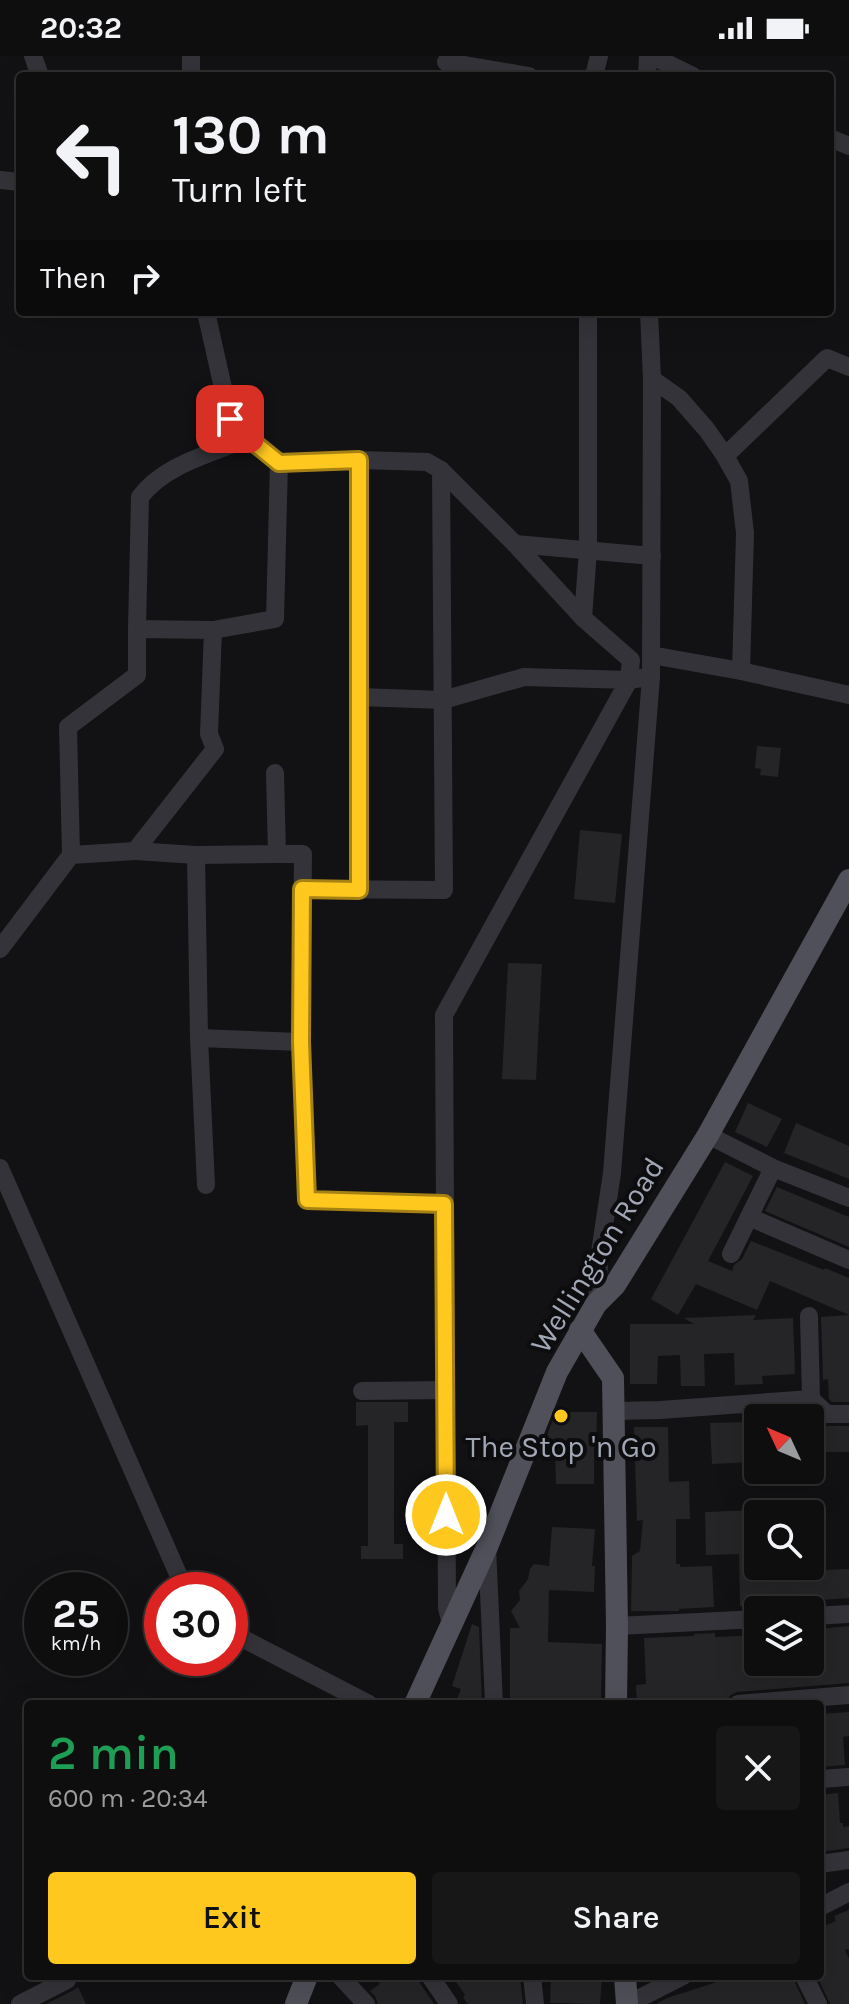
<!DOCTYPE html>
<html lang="en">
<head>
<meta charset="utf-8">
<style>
  :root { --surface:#0e0e0f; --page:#171718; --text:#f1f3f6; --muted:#9b9c9e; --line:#2e2e2f; --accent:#ffc81f }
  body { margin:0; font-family:Karla,sans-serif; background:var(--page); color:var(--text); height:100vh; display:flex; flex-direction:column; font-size:30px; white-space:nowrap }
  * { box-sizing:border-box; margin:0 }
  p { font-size:26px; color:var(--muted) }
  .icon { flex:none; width:44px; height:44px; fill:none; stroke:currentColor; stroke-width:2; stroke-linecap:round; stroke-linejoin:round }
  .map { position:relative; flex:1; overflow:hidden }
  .side { position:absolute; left:24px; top:1644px; width:800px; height:280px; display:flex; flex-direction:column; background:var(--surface); border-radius:8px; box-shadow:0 8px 32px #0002,0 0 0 2px var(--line) }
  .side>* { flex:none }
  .top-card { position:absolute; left:16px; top:16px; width:818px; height:244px; border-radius:8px; box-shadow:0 8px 32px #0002,0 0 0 2px var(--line); background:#0e0e0f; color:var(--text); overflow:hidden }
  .needle { width:52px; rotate:314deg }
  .tools { position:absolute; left:744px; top:1348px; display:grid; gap:16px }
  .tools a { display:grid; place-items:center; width:80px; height:80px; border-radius:8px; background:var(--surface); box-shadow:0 8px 32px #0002,0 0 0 2px var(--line); font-size:40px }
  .speed { position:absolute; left:24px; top:1516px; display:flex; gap:16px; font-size:40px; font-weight:700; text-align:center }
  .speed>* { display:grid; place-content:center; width:104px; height:104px; border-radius:50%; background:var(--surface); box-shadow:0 8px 32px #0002,0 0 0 2px var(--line); line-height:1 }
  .speed small { font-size:20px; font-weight:400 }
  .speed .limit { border:12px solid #d22; background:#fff; color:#111 }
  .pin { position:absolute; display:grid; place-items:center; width:68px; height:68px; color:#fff; margin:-34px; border-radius:16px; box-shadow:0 4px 12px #0006 }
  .me { position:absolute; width:88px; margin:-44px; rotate:0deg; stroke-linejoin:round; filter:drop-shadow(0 0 6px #0008) }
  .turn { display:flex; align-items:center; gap:28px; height:168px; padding:0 24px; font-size:36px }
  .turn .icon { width:104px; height:104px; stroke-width:2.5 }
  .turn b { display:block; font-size:56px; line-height:68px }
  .then { display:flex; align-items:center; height:76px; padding:0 24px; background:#0003; gap:16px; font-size:30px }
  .round { display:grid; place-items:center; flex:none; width:84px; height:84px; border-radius:8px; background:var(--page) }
  .head { display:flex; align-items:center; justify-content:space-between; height:136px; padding:0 24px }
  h1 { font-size:48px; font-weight:600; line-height:60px; color:#1e9e55 }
  .primary-button { display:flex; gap:16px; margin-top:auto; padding:16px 24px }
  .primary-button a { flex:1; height:92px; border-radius:8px; background:var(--accent); color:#111; font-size:32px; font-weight:600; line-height:92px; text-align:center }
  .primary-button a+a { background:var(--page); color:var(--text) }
  .status { display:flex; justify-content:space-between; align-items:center; height:56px; padding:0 40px; background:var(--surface); direction:ltr }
  .status svg { height:22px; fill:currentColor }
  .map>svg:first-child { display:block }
</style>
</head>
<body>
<div class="status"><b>20:32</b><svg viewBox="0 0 49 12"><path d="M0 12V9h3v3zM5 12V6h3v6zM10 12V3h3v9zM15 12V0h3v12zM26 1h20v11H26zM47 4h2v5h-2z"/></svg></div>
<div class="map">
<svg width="849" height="1948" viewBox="0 0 849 1948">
  <rect width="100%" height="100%" fill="#121214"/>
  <g fill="#252528">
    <path d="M757,690l24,2 -3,29 -18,-2 1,-6 -6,-1z"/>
    <path d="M580,774l42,4 -7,69 -41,-4z"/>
    <path d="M508,907l34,1 -6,116 -34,-1z"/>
    <path d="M748,1047l34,16 -15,28 -32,-15z"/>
    <path d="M796,1067l53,23v33l-65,-26z"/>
    <path d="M725,1106l28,14 -45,85 24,10 2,-6 8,-6 9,-18 73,29 1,-2 24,10v37l-79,-34 -13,29 -61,-26 -18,31 -27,-16z"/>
    <path d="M777,1131l72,30v30l-84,-36z"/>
    <path d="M756,1259l-3,5 40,-2 2,56 -33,2 1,8 -28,1 -1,-32 -30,1 1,32h-24l-1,-31 -22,1 -1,28h-27v-60h64l-10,-6z"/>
    <path d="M849,1259v87h-17l-3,-3 -1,-20 -5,1 -2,-63z"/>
    <path d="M356,1346h52v20h-14v122h9v15h-42v-13h7v-121l-12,1z"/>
    <path d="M556,1356h41l-1,37h-2v35h-38l-1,-36h-13z"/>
    <path d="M810,1359l9,8 7,3h23v26h-39z"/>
    <path d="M752,1366l2,40 -42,2 -2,-41z"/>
    <path d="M634,1371h34l1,55 20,-1 1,38h-14v45h4v3l32,-1 2,41 -35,2v2h-48l1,-55 8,-5 3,-31 -6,1z"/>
    <path d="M758,1454v57h32v2l31,-1v2l28,-1v29l-59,4v4h-50l-1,-52 -33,1 -1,-43z"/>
    <path d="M552,1471l43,2 -3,37h3l-1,26 -45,-2 -1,52 54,2 -1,60h-91v-76h10l-9,-17 9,-11 -1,-9 9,-12 2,-10 4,-5 15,2z"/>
    <path d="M472,1568l7,3 3,77h-27l6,-15 -9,-3z"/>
    <path d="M849,1570v57l-112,9 -6,3 -4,5 -90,4 -1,-19 10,-1 -2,-46 50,-2v-2l21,-1v4l43,-2v27h52v-32z"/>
    <path d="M849,1656v24l-6,1 2,28 -25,2v-53z"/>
    <path d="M838,1737l2,30h3v4l6,-1v22l-29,4v-57z"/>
    <path d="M849,1854v41l-1,-2 -3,1 4,9v45h-19l-13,-28h3v-48l16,-7 -2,-5z"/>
    <path d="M374,1920h41l19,28h-56l-3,-8 -5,-5 10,-7z"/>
    <path d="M452,1920h68l3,28h-55l-5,-7 2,-2z"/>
    <path d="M736,1920h56l13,28h-149l11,-6z"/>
    <path d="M551,1921l51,1 -2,26 -50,-1z"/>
    <path d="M78,1931l8,17h-40l26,-13z"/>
  </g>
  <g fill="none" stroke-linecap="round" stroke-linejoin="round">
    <g stroke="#333339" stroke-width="18">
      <path d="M33,0l7,20"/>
      <path d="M652,0l41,20"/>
      <path d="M446,6l83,14"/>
      <path d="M191,20v-20"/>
      <path d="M594,20l5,-20"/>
      <path d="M647,20l1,-20"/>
      <path d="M830,82l19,8"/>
      <path d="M0,124l20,2"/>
      <path d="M230,363l17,18 32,26 80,-3 68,2 14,8 74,74 68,74 48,42 -2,20 12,-2"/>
      <path d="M725,400l102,-98 22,9"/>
      <path d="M515,488l137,12"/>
      <path d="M583,562l5,-68v-238"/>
      <path d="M137,573l3,-132c22,-29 60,-40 93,-53l-3,-25 -24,-107"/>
      <path d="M213,574l62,-11 4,-156"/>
      <path d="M651,599l90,16 4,-138 -6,-52 -14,-25 -18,-26 -28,-32 -27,-19"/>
      <path d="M741,615l108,24"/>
      <path d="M359,641l84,3 81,-23 105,3 -185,335 3,593 4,16"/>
      <path d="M135,795l61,4 81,-1 -2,-81"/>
      <path d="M277,798h26l-2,188 6,158 137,4"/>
      <path d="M196,799l3,183 7,147"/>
      <path d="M302,833l142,1 -3,-420"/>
      <path d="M359,834v-430"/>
      <path d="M0,893l71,-94 -3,-128 69,-52v-46l76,1 -4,104 6,15 -80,102 -64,4"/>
      <path d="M199,982l102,4"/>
      <path d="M708,1079l65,33 76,30"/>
      <path d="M0,1112l185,422"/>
      <path d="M749,1161l100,43"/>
      <path d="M731,1198l42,-86"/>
      <path d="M596,1248l4,-52 12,-79 39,-496 1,-298 -3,-67"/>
      <path d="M809,1260l2,83"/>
      <path d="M362,1335l84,-1"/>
      <path d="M614,1355l46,-1 151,-11 16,15h22"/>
      <path d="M487,1491l7,157"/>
      <path d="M810,1560l39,-2"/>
      <path d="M617,1570l141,-7"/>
      <path d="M230,1576l139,72"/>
      <path d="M738,1648l111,-9"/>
      <path d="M820,1723l29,-2"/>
      <path d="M820,1808l29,-4"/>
      <path d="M820,1851l29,-15"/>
      <path d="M340,1920l26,28"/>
      <path d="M430,1920l19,28"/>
      <path d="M532,1920l3,28"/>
      <path d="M804,1920l14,28"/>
      <path d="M20,1948l47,-24"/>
      <path d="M628,1948l55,-28"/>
    </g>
    <g stroke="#4f5059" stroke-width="22">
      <path d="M580,1274l33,48 4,248 -1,78"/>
      <path d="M415,1648l72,-157 70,-175 39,-68 19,-19 93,-150 141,-255"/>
      <path d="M625,1920l2,28"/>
      <path d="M296,1948l11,-28"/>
    </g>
  </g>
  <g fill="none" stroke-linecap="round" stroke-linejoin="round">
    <g stroke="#a68214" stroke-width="20">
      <path id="route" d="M230,363l17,18 32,26 80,-3v430l-57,-1 -1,153 6,158 137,4 2,311"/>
    </g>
    <use href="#route" stroke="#ffc81f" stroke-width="14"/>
  </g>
  <circle fill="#ffc81f" stroke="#0d0d0f" stroke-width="3" cx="561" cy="1360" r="8"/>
  <g text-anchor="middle" stroke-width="8" stroke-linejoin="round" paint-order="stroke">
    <g font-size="30" fill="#a2a7b6" stroke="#0d0d0f">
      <text transform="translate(597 1199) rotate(-58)" y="10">Wellington Road</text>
    </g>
    <g font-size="30" fill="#a2a7b6" stroke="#0d0d0f">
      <text x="561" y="1401">The Stop 'n Go</text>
    </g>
  </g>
</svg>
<div class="tools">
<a><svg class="needle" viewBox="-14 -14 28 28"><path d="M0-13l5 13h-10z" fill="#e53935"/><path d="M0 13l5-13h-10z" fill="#9b9c9e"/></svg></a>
<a><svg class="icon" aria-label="search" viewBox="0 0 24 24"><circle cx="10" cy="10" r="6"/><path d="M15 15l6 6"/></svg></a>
<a><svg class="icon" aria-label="layers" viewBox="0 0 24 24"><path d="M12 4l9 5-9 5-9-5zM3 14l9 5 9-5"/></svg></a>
</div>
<div class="speed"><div>25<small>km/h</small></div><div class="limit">30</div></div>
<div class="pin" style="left:230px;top:363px;background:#d93025"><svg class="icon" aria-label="arrive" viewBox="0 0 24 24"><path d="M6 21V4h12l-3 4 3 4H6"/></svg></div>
<svg class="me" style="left:446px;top:1459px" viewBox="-20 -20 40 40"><circle r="17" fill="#ffc81f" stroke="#fff" stroke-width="3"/><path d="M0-11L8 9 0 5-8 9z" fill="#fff"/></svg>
<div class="top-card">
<div class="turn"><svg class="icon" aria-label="left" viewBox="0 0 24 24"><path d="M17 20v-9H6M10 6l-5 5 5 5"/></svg><div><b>130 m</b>Turn left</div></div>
<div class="then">Then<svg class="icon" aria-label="right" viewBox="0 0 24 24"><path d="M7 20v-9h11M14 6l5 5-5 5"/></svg></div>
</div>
<section class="side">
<div class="head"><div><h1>2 min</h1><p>600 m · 20:34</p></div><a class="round"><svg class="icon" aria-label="close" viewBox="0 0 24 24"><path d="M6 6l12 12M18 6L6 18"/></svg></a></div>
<div class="primary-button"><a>Exit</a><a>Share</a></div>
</section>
</div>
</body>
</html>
